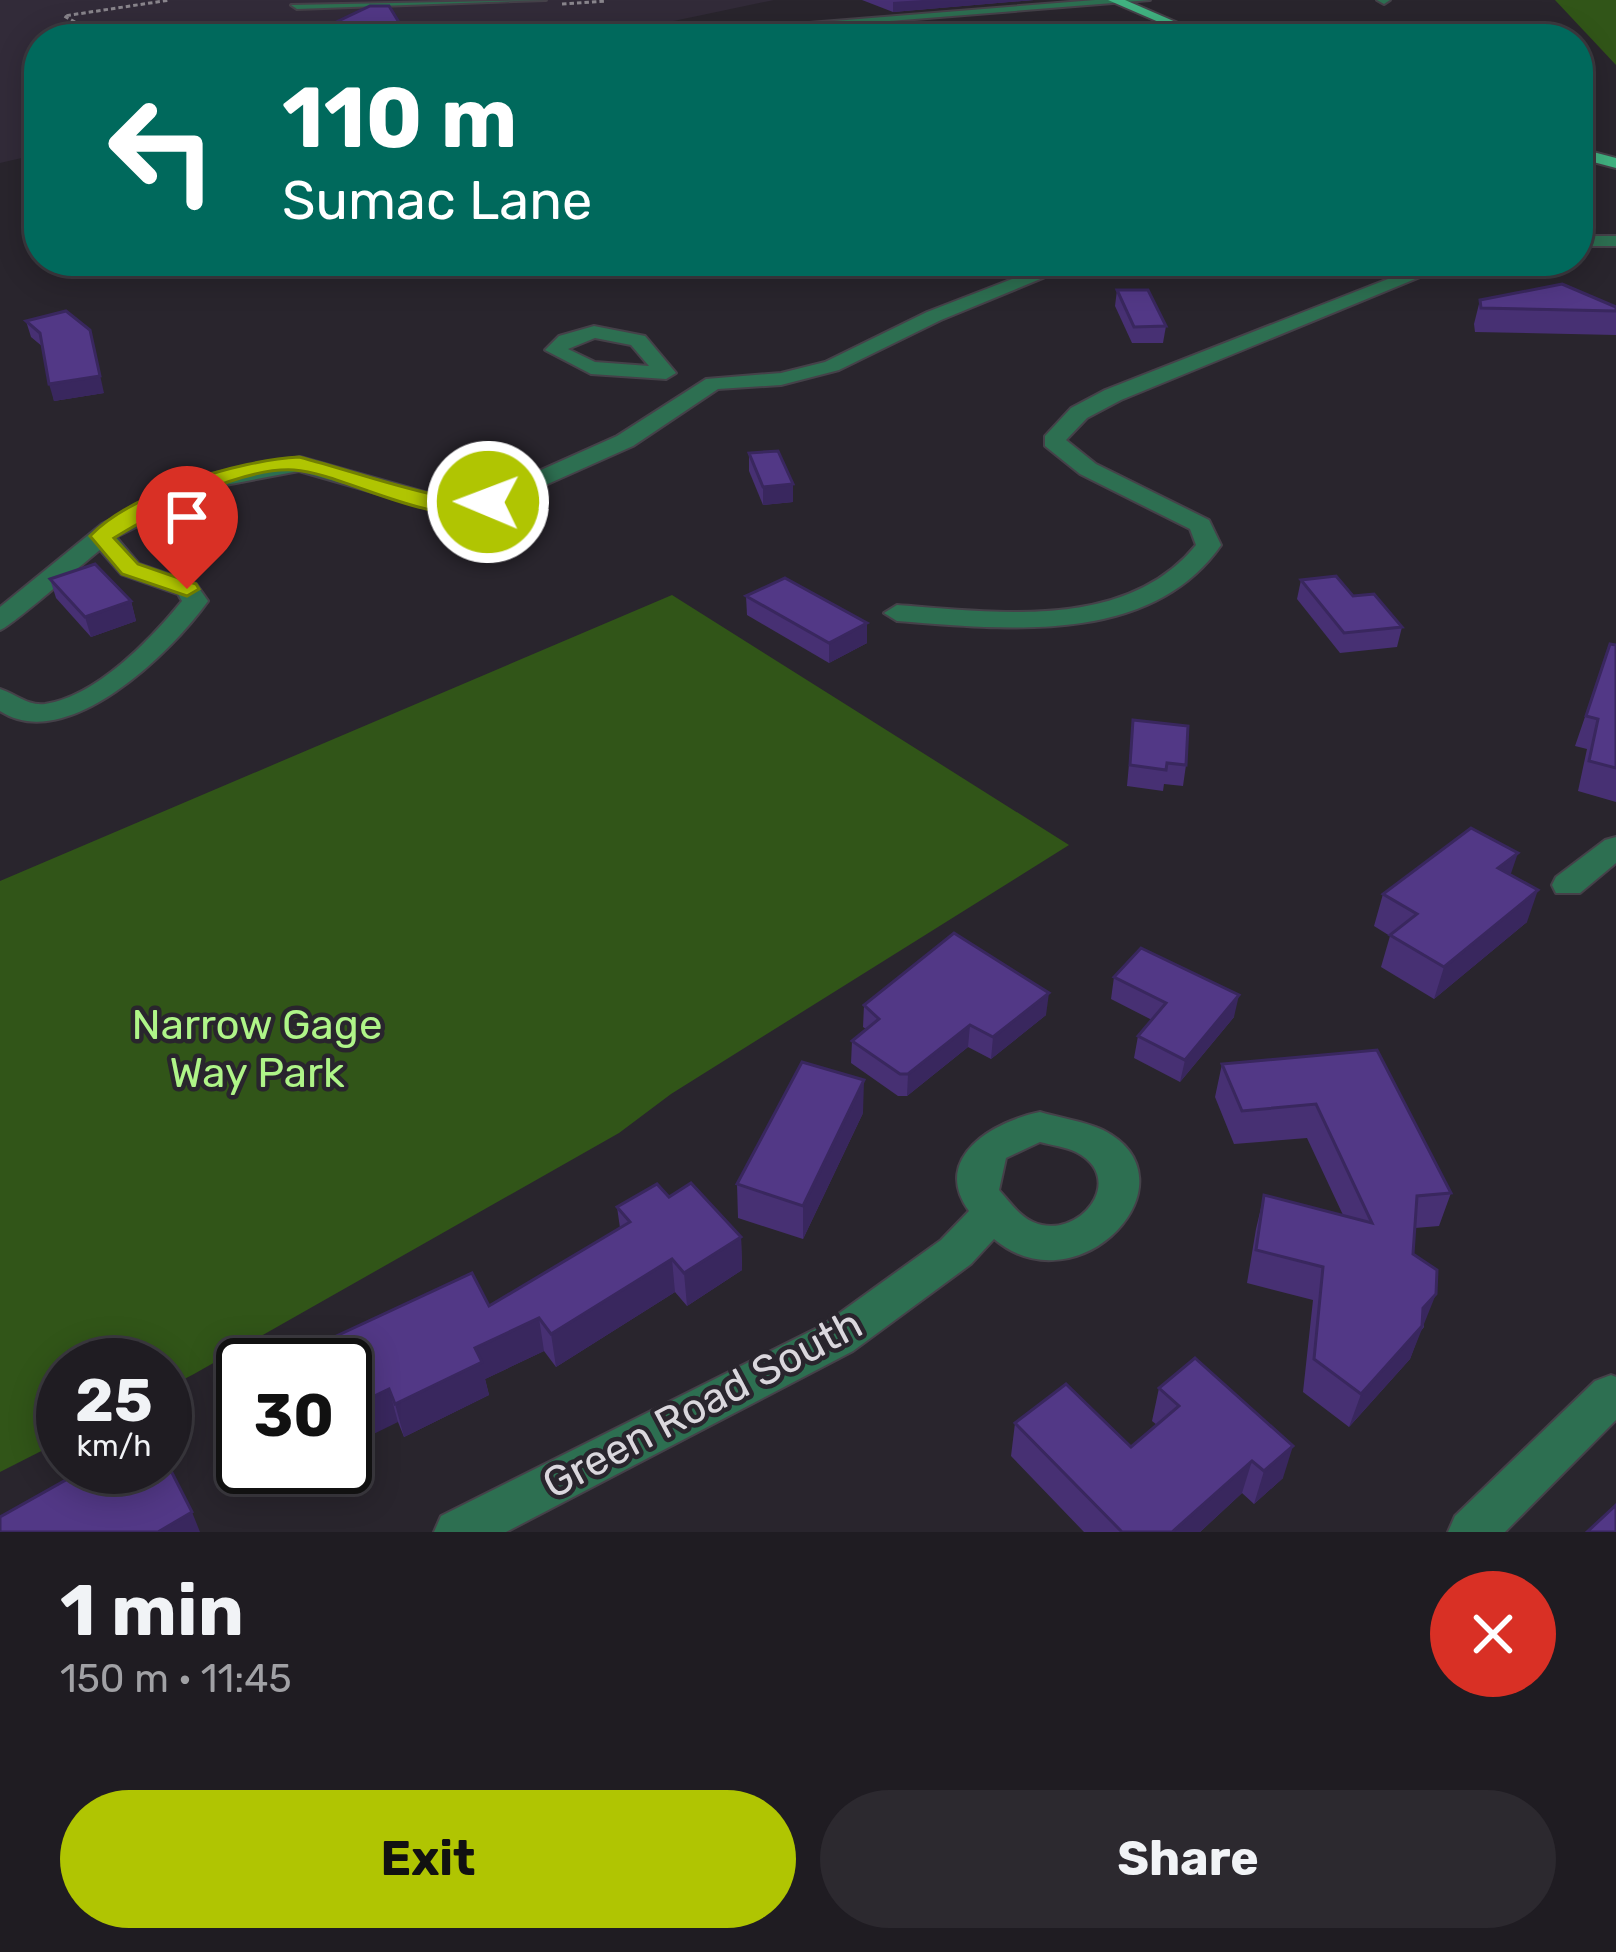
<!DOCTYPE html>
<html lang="en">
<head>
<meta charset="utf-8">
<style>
  :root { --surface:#1f1c22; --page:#2c292f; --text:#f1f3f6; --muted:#a1a1a5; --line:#3c3a40; --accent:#b0c502 }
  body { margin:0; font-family:Rubik,sans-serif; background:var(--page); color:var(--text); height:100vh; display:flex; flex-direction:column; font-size:45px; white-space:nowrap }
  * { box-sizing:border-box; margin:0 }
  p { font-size:39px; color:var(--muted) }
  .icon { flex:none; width:66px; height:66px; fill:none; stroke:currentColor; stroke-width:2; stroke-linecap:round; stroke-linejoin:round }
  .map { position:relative; height:1532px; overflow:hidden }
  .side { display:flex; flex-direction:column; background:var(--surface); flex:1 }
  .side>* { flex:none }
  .guide { position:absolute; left:24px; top:24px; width:1569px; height:252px; border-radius:48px; box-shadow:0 6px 30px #0003,0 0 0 3px var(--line); background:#00695c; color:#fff; overflow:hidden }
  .speed { position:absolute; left:36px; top:1338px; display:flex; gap:24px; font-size:60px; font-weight:700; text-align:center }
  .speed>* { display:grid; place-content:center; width:156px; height:156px; border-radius:50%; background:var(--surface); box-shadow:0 6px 30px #0003,0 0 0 3px var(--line); line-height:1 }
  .speed small { font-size:30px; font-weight:400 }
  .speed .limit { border:6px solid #111; border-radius:18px; background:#fff; color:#111 }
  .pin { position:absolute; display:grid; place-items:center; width:102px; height:102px; color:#fff; margin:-123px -51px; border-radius:50% 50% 50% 0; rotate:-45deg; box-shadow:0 0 12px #0007 }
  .pin .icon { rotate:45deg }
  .me { position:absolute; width:132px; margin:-66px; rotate:271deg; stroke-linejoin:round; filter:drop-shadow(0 0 9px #0008) }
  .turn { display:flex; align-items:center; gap:42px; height:252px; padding:0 60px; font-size:54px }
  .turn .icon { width:156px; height:156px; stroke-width:2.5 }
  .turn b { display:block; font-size:84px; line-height:102px }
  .round { display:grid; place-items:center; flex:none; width:126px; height:126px; border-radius:63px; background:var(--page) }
  .summary { display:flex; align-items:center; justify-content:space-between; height:204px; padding:0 60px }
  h1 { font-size:72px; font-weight:700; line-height:90px }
  .cta { display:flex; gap:24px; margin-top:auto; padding:24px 60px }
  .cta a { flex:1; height:138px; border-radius:72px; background:var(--accent); color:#111; font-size:48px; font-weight:700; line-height:138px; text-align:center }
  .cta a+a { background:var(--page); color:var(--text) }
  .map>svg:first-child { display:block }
</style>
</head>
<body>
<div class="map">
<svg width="1616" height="1532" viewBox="0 0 1616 1532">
  <rect width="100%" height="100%" fill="#29252d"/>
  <path fill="#322b39" d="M0,0h774l-186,39h-549v115l-39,9z"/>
  <g fill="#315518">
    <path d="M1555,0h61v65z"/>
    <path d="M672,595l397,250 -398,249 -52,39 -425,241 -29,15v-24h-102v75l-63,32v-591z"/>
  </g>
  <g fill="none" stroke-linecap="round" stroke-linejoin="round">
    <g stroke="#454149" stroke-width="4">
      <g id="minor">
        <path d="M546,0l-249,9 -6,-4z"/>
        <path d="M1095,0h55l-483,39h-58z"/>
        <path d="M1377,0h13l-6,4z"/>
        <rect x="1578" y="236" width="38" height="10"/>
        <path d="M1059,261h25l-143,59 -102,50 -58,15 -63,4 -85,57 -137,61 -39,6 -29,-5 -129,-37 -84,16 -99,50 23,27 57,20 12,17c-36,51 -141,154 -208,110v-22c16,5 27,17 45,15 52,-8 106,-65 137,-103l-4,-7 -57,-20 -21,-24c-17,13 -89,77 -100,80v-23l102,-83 98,-48 100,-19 131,37 26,5 26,-3 134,-60 89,-57 75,-6 44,-11 102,-50z"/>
        <path d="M1434,261h25l-338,139 -34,18 -21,22 30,24 113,56 12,25c-71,102 -217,84 -324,76l-13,-8 13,-8c98,7 228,27 299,-60l-6,-16 -110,-55 -35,-28v-10l26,-28 34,-18z"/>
        <path d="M594,326l51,10 31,37 -10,6 -75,-5 -46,-24 14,-14zM595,338l36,7 18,21 -54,-4 -27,-13z"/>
        <path d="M1616,837v26l-36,30h-24l-4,-8 4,-8 49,-37z"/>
        <path d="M1040,1112c20,6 44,9 63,18 98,50 -24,181 -109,109l-23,25 -118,87 -347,181h-72l7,-16 382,-191 118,-85 28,-29c-39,-54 26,-90 71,-99zM1040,1142c11,3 26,5 36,10 53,27 2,90 -43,70 -14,-6 -24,-21 -34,-32l7,-32z"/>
        <path d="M1611,1375l5,2v43l-111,112h-57l7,-16 140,-135z"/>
      </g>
    </g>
    <g stroke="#454149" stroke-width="4">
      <g id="major">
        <path d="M1108,0h17l90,39h-17z"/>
        <path d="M1578,148l38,10v10l-38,-10z"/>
      </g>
    </g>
    <g stroke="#89858c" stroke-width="3" stroke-dasharray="4.5 3" stroke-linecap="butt">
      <path d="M562,4l44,-3"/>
      <path d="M75,22l-11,-6 106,-16"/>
    </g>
    <use href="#minor" fill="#2d6f51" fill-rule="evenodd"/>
    <use href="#major" fill="#41b281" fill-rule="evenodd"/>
  </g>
  <g fill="#473073">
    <path d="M862,0h172l-141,12z"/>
    <path d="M389,6l13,33h-90l-1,-5z"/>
    <path d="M1117,290l49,36 -3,17h-31l-17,-37z"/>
    <path d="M1480,300l136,7v28l-141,-3 -1,-8z"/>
    <path d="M26,321l78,72 -50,8 -11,-54 -12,-10z"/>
    <path d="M749,453l44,31v18l-30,3 -14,-34z"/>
    <path d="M50,579l81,22 5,20 -45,16 -35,-39z"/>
    <path d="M1301,580l52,16 49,31 -5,20 -57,6 -43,-54z"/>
    <path d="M746,596l121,47 -38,20 -82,-48z"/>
    <path d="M1610,644l6,1v157l-38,-11 9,-42 -12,-3z"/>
    <path d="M1133,720l53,45 -3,21 -19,-2 -1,7 -36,-5z"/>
    <path d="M1510,875l17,47 -93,77 -53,-32 9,-31 -16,-10 9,-32z"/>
    <path d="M1114,977l120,40 -54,65 -46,-24 4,-22 14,-16 -41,-21z"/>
    <path d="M864,1005l182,10 -55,44 -23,-12 -61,49h-9l-47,-33 1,-22 14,-12 -3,-2z"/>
    <path d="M1377,1050l74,143 -12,33 -24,2 -2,26 11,73 -4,5 -10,27 -61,68 -46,-35 10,-92 -66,-17 9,-54 8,-34 79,20 -36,-77 -73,6 -19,-47 7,-33z"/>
    <path d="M863,1113l-60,126 -65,-21 -1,-34z"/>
    <path d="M669,1197l72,40 1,33 -55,36 -12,-14 -119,75 -12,-16 -59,28 4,16 -85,42 -6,-15 -53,-57 144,-59 131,-78 -3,-21z"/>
    <path d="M1159,1388l124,90 -29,26 -12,-11 -42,39h-116l-73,-76 4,-33 116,24 26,-22 -5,-4z"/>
  </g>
  <g fill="#39275e">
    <path d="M923,0h111l-141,12v-10z"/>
    <path d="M400,24l2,15h-12l-1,-4z"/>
    <path d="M90,330l14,63 -50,8 -5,-17z"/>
    <path d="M793,484v18l-30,3v-18z"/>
    <path d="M131,601l5,20 -45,16 -6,-20z"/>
    <path d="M867,623v20l-38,20v-20z"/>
    <path d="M1518,853l-11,32 -9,-17z"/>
    <path d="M1538,890l-11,32 -93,77 10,-32z"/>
    <path d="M1049,993l-3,22 -55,44 2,-22z"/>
    <path d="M1239,995l-5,22 -54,65 5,-22z"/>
    <path d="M970,1025l-2,22 -61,49 1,-22z"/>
    <path d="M864,1080l-1,33 -60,126v-33z"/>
    <path d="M741,1237l1,33 -55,36 -3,-33z"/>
    <path d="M672,1259l3,33 -119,75 -5,-33z"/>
    <path d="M1436,1294l-26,65 -61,68 12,-33 62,-86z"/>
    <path d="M539,1318l5,33 -59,28 4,16 -85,42 -9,-33 80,-56z"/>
    <path d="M389,1389l9,33 -53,26v-38z"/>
    <path d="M1293,1446l-10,32 -29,26 10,-33z"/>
    <path d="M1252,1461l-10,32 -42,39h-28z"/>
    <path d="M289,1467h17l-15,7z"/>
    <path d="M192,1512l8,20h-42z"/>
  </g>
  <g fill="#523886" stroke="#39275e" stroke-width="3">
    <path d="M370,6h19l11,18 -11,11 -78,-1z"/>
    <path d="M1562,284l54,23v4l-135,-3 -1,-8z"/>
    <path d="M1117,290h31l18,36 -32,1z"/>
    <path d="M66,311l24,19 10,46 -51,8 -9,-51 -14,-12z"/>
    <path d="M778,451l15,33 -30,3 -14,-34z"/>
    <path d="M95,564l36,37 -46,16 -35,-38z"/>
    <path d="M1336,576l17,20 21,-2 28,33 -58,6 -43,-53z"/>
    <path d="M785,578l82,45 -38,20 -83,-47z"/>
    <path d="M1610,644l6,1v123l-27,-7 9,-42 -12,-3z"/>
    <path d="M1133,720l55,6 -2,39 -19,-2 -1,7 -36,-5z"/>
    <path d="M1471,828l47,25 -20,15 40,22 -94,77 -54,-32 27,-21 -34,-20z"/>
    <path d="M954,933l95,60 -56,44 -23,-12 -62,49h-8l-48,-33 27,-22 -15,-14z"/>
    <path d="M1141,948l98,47 -54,65 -47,-24 28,-33 -52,-26z"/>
    <path d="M1377,1050l74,143 -34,3 -4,58 24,16 -1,24 -13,14 -1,18 -61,68 -47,-35 9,-92 -67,-17 8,-55 108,28 -56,-119 -74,7 -20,-47z"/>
    <path d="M802,1062l62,18 -61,126 -66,-22z"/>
    <path d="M691,1183l50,54 -57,36 -12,-14 -121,75 -12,-16 -64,30 7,14 -87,42 -6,-15 -44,21v-45h-71l198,-92 17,33 141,-84 -13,-15 40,-23 12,13z"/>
    <path d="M1195,1358l98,88 -29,25 -12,-10 -80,71h-50l-107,-109 51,-39 65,63 48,-41 -20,-18z"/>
    <path d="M165,1459l27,53 -34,20h-158v-15l89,-50h25l1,3 5,-3h45z"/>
    <path d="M1616,1505v27h-29z"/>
  </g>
  <path fill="#b0c502" stroke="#728001" stroke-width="3" d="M299,457c50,13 96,30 146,40 18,4 39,-6 54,5 -47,38 -153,-29 -205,-32 -54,-3 -134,40 -180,68l24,26 58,20 3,5 -12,7 -65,-22 -32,-38c41,-43 150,-76 209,-79z"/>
  <g text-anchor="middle" stroke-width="9" stroke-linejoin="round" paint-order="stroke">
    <g font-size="42" fill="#aff588" stroke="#29252d">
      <text x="257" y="1039">Narrow Gage<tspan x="257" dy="48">Way Park</tspan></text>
    </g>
    <g font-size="42" fill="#dad7dd" stroke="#29252d">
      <text transform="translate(702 1403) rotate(-28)" y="15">Green Road South</text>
    </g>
  </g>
</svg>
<div class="speed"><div>25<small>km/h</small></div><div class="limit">30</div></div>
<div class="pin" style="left:187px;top:589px;background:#d93025"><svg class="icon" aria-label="arrive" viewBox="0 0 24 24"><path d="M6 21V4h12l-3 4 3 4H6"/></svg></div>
<svg class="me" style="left:488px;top:502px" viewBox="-20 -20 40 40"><circle r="17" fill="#b0c502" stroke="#fff" stroke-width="3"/><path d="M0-11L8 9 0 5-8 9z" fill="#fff"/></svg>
<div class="guide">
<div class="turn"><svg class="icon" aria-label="left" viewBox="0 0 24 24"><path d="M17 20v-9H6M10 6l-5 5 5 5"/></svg><div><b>110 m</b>Sumac Lane</div></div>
</div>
</div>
<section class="side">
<div class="summary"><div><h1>1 min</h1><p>150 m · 11:45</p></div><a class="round" style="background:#d93025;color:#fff"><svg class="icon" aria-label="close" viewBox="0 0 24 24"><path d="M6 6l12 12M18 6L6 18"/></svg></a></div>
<div class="cta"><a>Exit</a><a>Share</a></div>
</section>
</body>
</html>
